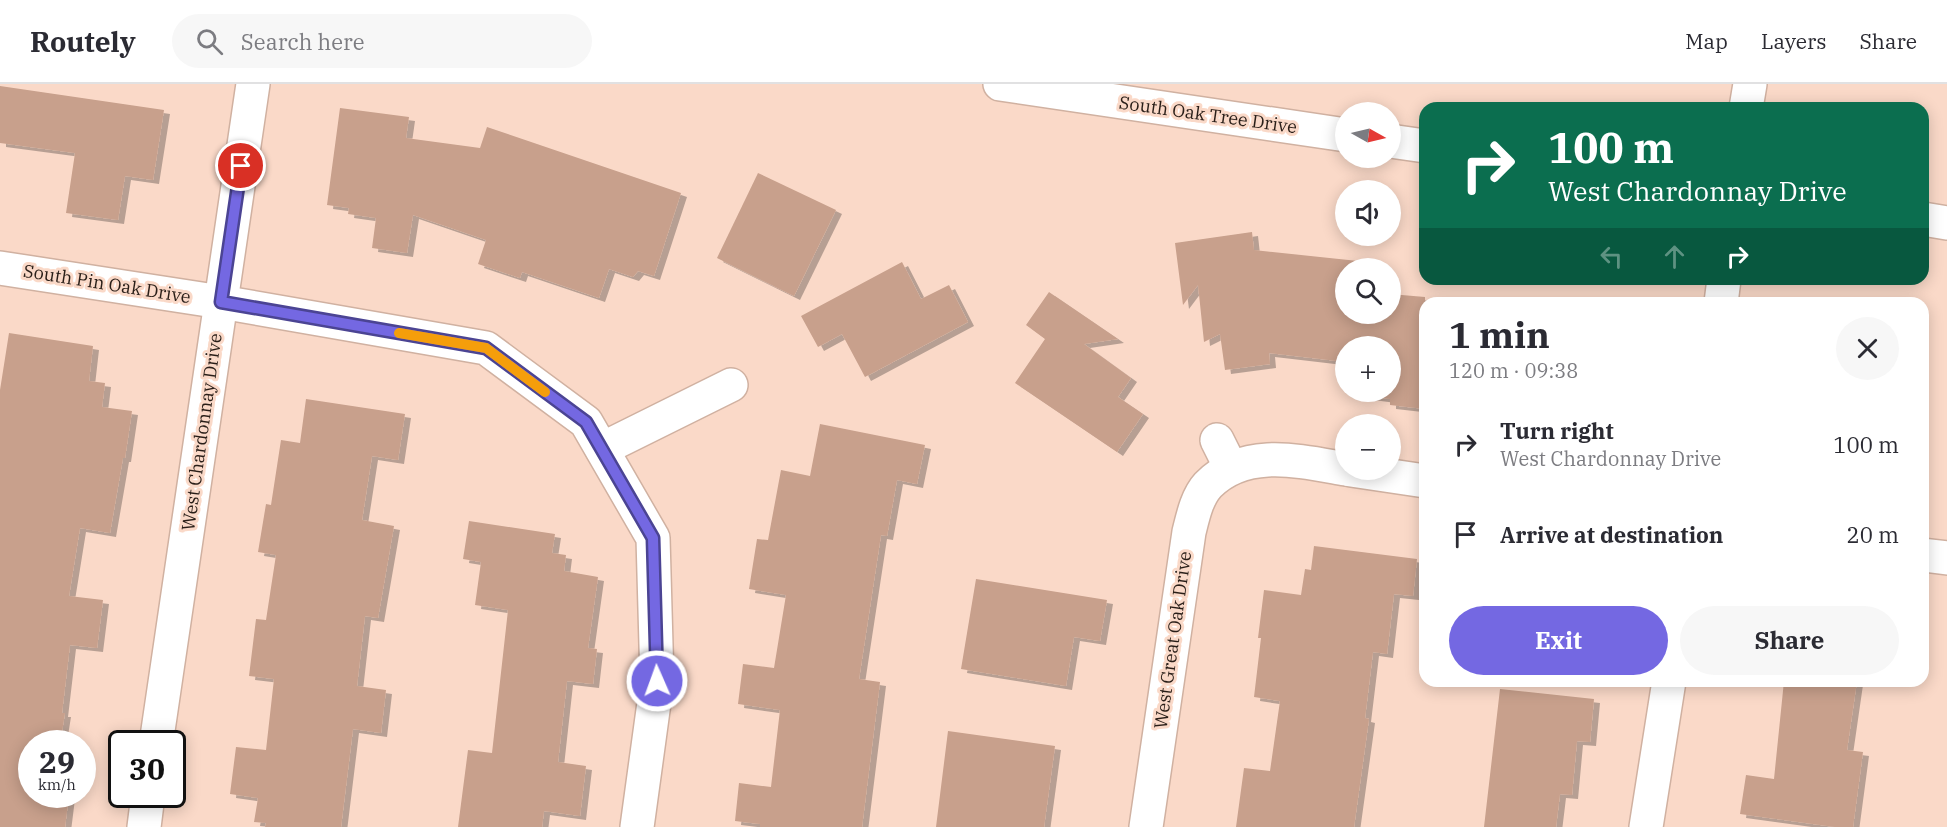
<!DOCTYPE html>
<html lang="en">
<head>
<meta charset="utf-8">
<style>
  :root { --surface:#fff; --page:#f7f7f7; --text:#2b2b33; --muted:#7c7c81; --line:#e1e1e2; --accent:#7468e2 }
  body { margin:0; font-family:"IBM Plex Serif",serif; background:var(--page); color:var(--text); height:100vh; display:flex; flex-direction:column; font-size:22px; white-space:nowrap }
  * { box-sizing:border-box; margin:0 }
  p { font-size:20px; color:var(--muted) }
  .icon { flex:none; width:33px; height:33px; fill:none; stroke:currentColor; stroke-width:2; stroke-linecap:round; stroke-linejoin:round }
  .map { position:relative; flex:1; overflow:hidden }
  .sheet { position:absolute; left:1419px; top:213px; width:510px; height:390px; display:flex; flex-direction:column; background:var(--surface); border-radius:18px; box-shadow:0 3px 15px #0003 }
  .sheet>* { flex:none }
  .top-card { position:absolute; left:1419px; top:18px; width:510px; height:183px; border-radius:18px; box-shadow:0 3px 15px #0003; background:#0b6e4f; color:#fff; overflow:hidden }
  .needle { width:39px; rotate:98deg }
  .controls { position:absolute; left:1335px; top:18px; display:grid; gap:12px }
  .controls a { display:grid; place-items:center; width:66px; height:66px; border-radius:50%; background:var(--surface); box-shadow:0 3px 15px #0003; font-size:30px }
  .speed { position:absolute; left:18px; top:646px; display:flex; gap:12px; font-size:30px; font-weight:700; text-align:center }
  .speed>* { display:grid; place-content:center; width:78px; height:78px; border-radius:50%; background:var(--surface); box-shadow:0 3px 15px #0003; line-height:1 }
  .speed small { font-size:15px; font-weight:400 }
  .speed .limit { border:3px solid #111; border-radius:9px; background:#fff; color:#111 }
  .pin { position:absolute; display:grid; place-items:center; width:51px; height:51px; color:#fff; margin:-26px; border:3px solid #fff; border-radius:50%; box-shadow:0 2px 6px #0007 }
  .me { position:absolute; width:66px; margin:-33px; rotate:358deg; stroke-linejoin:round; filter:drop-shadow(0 0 4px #0008) }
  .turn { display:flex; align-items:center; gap:21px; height:126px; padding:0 30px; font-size:27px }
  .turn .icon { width:78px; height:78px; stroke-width:2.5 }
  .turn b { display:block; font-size:42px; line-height:51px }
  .lanes { display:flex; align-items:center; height:57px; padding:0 30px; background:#0003; justify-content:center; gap:30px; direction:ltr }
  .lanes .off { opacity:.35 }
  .round { display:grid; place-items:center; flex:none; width:63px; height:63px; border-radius:32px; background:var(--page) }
  .headline { display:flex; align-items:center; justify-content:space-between; height:102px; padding:0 30px }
  h1 { font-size:36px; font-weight:700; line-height:45px }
  .button { display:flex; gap:12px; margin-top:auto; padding:12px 30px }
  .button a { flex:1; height:69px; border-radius:36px; background:var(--accent); color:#fff; font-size:24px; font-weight:700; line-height:69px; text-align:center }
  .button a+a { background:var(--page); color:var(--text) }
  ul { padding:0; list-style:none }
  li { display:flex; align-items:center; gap:18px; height:90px; padding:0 30px }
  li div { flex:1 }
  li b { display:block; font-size:22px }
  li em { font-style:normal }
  header { display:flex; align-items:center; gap:36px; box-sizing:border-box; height:84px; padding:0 30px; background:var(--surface); border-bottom:2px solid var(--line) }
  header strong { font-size:28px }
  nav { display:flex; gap:33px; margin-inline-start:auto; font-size:21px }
  .search { width:420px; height:54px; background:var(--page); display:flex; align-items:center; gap:15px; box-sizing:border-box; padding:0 21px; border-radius:33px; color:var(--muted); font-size:22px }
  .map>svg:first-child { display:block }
</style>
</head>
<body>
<header>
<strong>Routely</strong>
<div class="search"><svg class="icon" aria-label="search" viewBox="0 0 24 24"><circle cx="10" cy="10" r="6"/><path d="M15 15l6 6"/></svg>Search here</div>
<nav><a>Map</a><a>Layers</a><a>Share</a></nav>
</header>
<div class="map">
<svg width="1947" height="743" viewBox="0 0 1947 743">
  <defs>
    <filter id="shadow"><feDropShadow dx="6" dy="4" stdDeviation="0" flood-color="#0004"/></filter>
  </defs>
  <rect width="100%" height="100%" fill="#fad9c8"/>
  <g fill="#c8a08c" filter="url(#shadow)">
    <path d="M0,2l164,24 -11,70 -28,-4 -7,44 -52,-7 9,-60 -75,-10z"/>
    <path d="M340,24l69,9 -3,21 74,10 7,-21 194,66 -27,83 -16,-5 -5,6 -24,-8 -10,29 -77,-26 -2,6 -42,-14 8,-24 -73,-25 -6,38 -35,-5 4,-30 -28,-4 1,-6 -22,-3z"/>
    <path d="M758,89l78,37 -42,86 -77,-38z"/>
    <path d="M1252,148l2,18 104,11 -1,7h-11v46h44v-20l35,3v112l-35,-4v-6l-45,-6 1,-5v4h44v-46h-44v16l-77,-9 1,11 -45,6 -5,-36 -16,8 -6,-57 -15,20 -8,-62z"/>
    <path d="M902,178l19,37 28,-14 19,37 -103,55 -23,-43 -24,13 -17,-31z"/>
    <path d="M1049,208l69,47 -34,5 47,34 -13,19 25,17 -26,38 -102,-69 30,-44 -19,-14z"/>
    <path d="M9,249l84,13 -4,35 16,2 -3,24 30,4 -7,47h-2l-13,75 -30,-5 -11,68 34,4 -6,48 -27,-3 -8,68h3l-5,31h-28v51h37l-4,32h-65v-437z"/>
    <path d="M306,315l99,15 -7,46 -26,-4 -10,64 32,6 -16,92 -13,-2 -8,70 29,4 -5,43 -28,-4 -12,98h-76l1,-4 -12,-1 4,-24 -28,-4 6,-47 30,3 8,-71 -25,-3 7,-57 10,1 10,-65 -18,-3 8,-48 5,1 10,-65 19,3z"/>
    <path d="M820,340l105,21 -8,39 -20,-4 -10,56 -6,-1 -22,144 21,3 -18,145h-102v-3l-25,-3 4,-38 32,4 9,-77 -42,-6 5,-40 31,4 12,-73 -37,-6 8,-50 11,1 13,-70 29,6z"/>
    <path d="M469,437l86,13 -3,19 14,2 -2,16 34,6 -10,71 9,1 -4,35 -26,-3 -9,81 28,4 -6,50 -36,-5 -2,16h-84l10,-77 24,3 16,-143 -33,-5 6,-43 -18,-3z"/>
    <path d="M1314,462l103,13 -4,37 -19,-2 -7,60 -14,-2 -8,66 4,1 -15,108h-118l8,-59 26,3 10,-70 -26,-4 7,-59h-3l6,-48 37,5 4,-26 6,1z"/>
    <path d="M976,495l131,21 -7,41 -26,-4 -8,49 -105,-17z"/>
    <path d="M1784,597h73l-10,69 16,2 -10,75h-18l-95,-13 6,-39 28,4z"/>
    <path d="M1500,605l94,10 -4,43 -13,-1 -5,54 -12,-1 -4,33h-72z"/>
    <path d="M948,647l107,15 -11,81h-108z"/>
  </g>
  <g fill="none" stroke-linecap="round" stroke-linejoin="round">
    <g stroke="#d0b1a1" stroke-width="36">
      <g id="minor">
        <path d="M1000,0l346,51"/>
        <path d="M1746,24l4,-24"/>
        <path d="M1390,57l35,5"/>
        <path d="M1923,135l24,4"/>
        <path d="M0,184l221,34 265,46 100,74 67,116 4,143 -20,146"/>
        <path d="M1721,219l3,-24"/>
        <path d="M1217,356l14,28"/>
        <path d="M602,365l129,-64"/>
        <path d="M1351,386l74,11"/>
        <path d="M1923,471l24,3"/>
        <path d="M156,660l97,-660"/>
        <path d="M144,743l4,-32"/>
        <path d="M1146,743l43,-295c4,-16 8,-35 19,-47 37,-38 92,-24 138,-16"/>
        <path d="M1646,743l23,-146"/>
      </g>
    </g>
    <use href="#minor" stroke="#fff" stroke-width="33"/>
  </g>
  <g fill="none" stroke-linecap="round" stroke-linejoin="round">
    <g stroke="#4b4493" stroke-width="15">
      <path id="route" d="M241,82l-20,136 265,46 100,74 67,116 4,143"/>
    </g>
    <use href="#route" stroke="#7468e2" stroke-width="10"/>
    <path stroke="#f59e0b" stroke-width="10" d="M399,249l87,15 59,44"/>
  </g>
  <g text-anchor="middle" stroke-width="6" stroke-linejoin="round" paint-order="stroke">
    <g font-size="18" fill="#291e18" stroke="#fad9c8">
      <text transform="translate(1208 31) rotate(8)" y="6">South Oak Tree Drive</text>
      <text transform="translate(107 200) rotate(9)" y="6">South Pin Oak Drive</text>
      <text transform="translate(202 348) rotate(-82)" y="6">West Chardonnay Drive</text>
      <text transform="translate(1173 556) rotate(-82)" y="6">West Great Oak Drive</text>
    </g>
  </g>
</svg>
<div class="controls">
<a><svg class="needle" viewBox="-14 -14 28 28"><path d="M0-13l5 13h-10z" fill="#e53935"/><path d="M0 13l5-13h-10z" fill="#7c7c81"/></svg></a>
<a><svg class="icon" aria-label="sound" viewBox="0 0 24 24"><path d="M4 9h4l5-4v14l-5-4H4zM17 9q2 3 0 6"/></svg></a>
<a><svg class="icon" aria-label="search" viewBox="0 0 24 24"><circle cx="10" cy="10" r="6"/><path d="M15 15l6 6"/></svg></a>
<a>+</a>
<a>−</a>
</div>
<div class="speed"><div>29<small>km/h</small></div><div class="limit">30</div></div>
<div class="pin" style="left:241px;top:82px;background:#d93025"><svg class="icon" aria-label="arrive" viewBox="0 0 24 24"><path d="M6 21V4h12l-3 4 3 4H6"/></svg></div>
<svg class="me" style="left:657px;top:597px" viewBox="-20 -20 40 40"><circle r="17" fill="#7468e2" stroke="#fff" stroke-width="3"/><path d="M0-11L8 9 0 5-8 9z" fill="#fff"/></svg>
<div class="top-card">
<div class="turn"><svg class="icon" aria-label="right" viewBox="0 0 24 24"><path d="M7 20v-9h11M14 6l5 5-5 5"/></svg><div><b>100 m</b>West Chardonnay Drive</div></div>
<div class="lanes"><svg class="icon off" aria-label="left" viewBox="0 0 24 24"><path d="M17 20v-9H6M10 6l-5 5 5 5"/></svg><svg class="icon off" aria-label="ahead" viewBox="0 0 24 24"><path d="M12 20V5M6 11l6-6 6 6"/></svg><svg class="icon" aria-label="right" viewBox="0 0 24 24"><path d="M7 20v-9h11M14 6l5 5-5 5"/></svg></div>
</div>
<section class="sheet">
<div class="headline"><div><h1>1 min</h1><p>120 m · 09:38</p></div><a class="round"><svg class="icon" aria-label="close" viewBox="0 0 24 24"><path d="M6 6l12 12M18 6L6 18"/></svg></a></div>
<ul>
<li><svg class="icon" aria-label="right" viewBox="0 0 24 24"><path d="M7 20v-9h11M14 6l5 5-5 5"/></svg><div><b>Turn right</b><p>West Chardonnay Drive</p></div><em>100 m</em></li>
<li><svg class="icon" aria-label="arrive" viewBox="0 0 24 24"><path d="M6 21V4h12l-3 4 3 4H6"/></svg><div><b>Arrive at destination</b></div><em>20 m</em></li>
</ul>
<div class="button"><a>Exit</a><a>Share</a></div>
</section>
</div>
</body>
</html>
